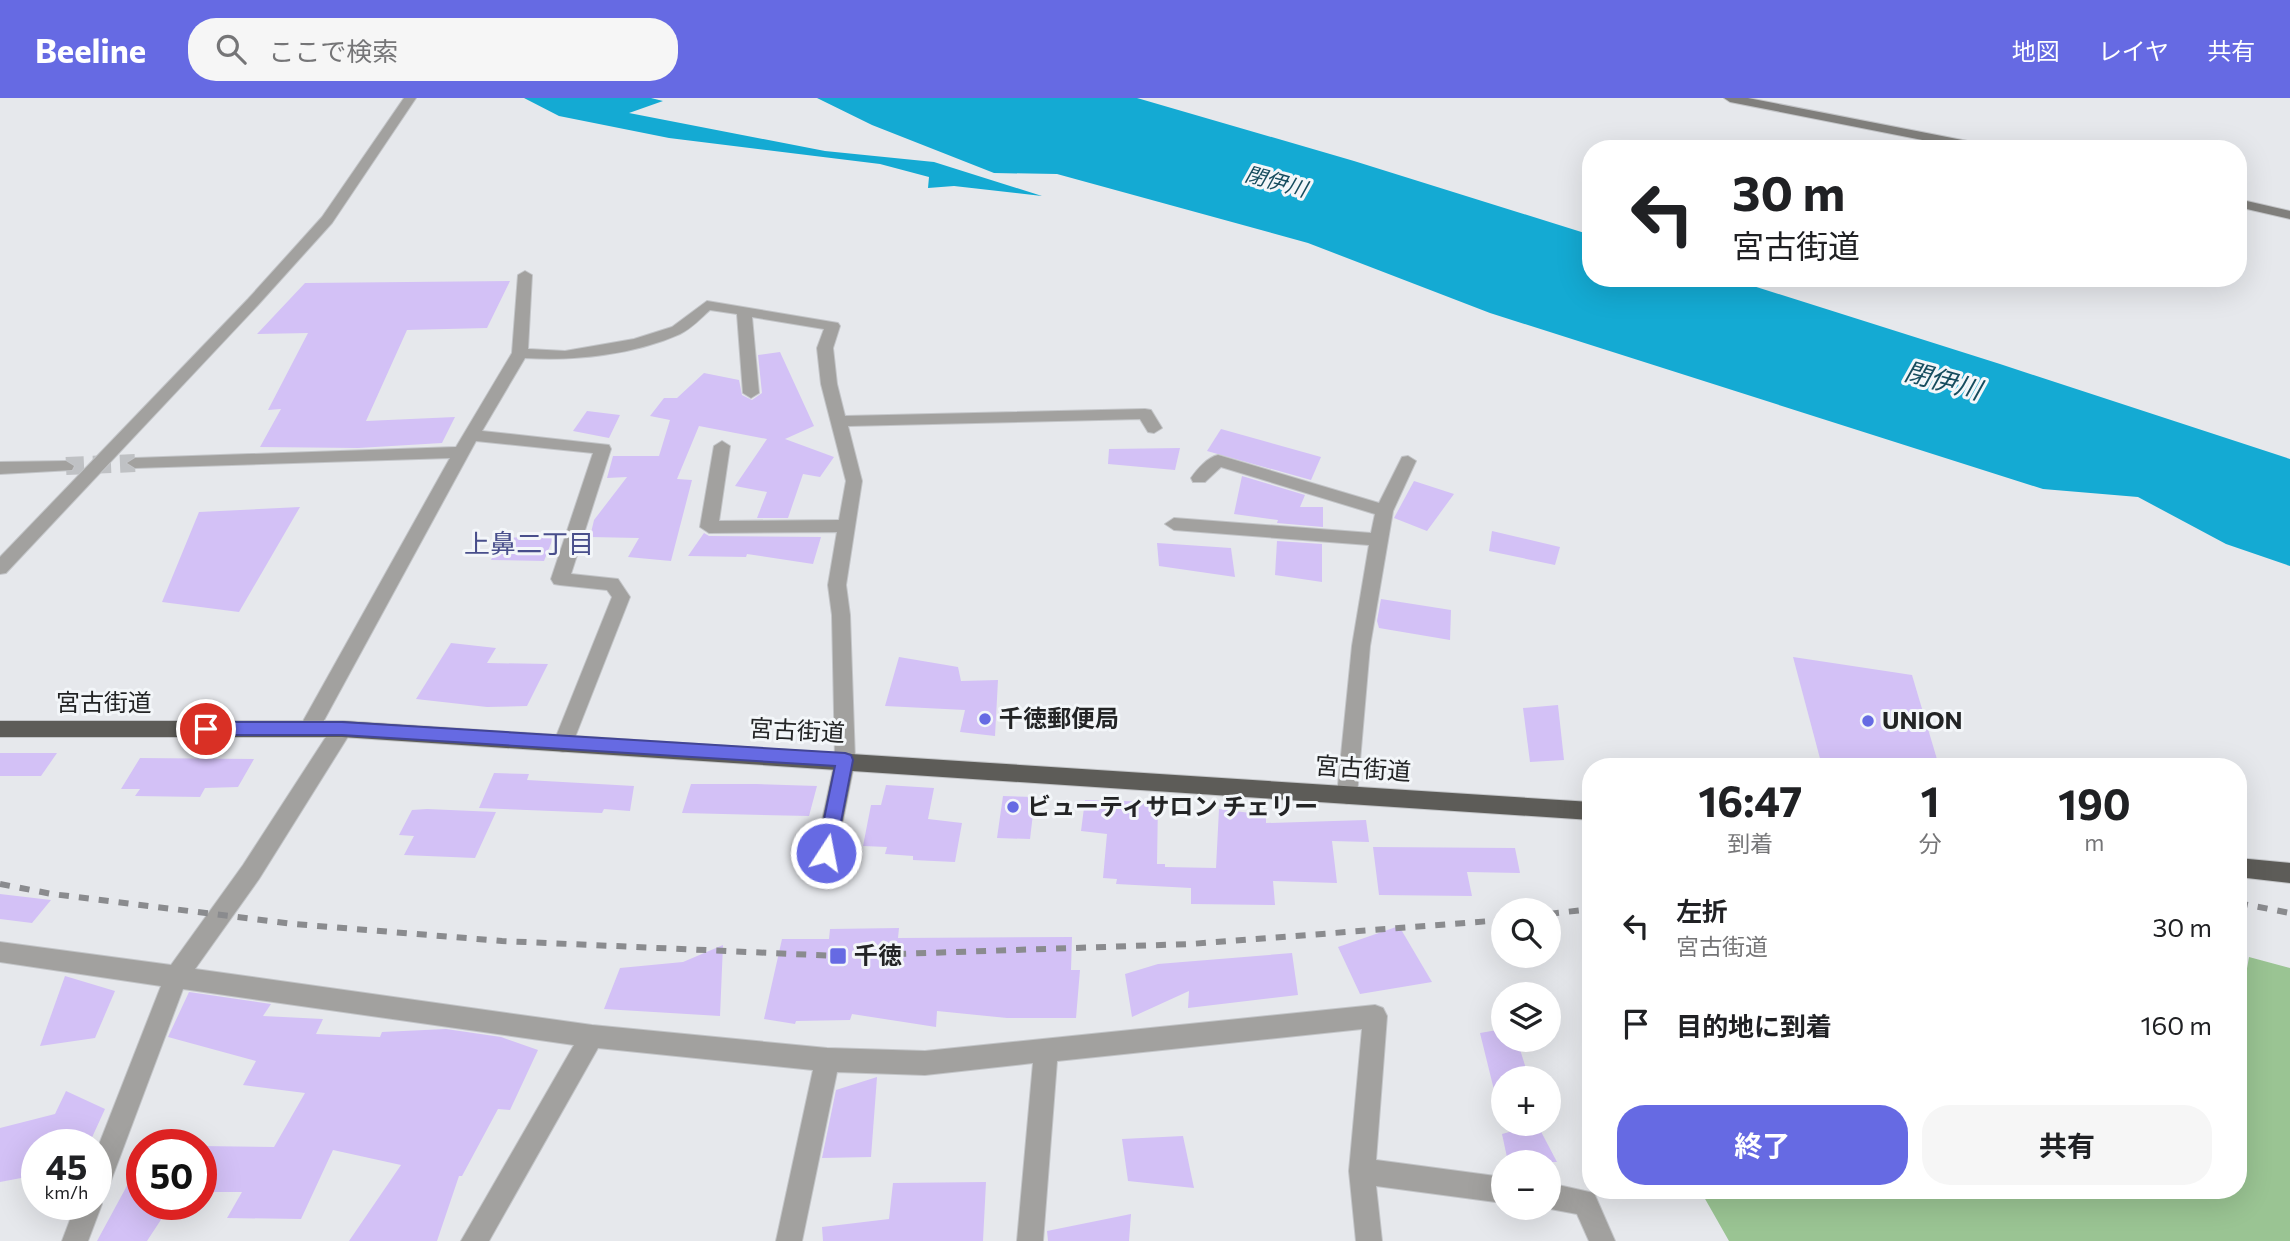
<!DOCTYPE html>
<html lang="ja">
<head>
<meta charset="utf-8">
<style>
  :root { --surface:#fff; --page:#f6f6f6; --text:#202124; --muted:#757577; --accent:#666ae3 }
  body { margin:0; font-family:Commissioner,"Noto Sans JP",sans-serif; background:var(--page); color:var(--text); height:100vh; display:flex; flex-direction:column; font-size:26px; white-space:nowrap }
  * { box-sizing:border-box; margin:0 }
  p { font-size:23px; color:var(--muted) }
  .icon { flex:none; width:38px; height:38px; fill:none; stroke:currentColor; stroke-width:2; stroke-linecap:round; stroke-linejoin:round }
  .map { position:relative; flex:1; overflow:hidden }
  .side { position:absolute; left:1582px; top:660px; width:665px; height:441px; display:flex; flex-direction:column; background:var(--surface); border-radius:28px; box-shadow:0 7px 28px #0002 }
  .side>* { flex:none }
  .top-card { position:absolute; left:1582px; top:42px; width:665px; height:147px; border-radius:28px; box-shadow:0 7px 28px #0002; background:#fff; color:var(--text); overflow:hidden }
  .buttons { position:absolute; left:1491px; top:800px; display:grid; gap:14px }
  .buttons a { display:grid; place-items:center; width:70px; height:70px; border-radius:50%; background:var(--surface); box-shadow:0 7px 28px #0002; font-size:35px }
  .speed { position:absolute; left:21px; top:1031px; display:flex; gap:14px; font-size:35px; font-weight:700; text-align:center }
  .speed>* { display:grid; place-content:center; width:91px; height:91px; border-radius:50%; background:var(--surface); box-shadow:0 7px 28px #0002; line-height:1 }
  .speed small { font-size:18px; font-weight:400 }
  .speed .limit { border:10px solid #d22; background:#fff; color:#111 }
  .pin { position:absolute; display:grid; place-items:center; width:60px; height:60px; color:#fff; margin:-30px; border:4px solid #fff; border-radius:50%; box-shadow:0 2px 7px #0007 }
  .me { position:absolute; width:77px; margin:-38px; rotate:11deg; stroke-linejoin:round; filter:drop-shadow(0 0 5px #0008) }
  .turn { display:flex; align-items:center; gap:24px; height:147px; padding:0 35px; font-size:32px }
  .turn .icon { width:91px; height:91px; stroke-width:2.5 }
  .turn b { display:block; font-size:49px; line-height:60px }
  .eta { display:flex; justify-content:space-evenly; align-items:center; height:119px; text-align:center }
  .eta b { font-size:42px; font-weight:700; line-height:49px }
  .button { display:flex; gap:14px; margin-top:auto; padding:14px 35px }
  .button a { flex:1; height:80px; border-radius:28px; background:var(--accent); color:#fff; font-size:28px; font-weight:700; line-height:80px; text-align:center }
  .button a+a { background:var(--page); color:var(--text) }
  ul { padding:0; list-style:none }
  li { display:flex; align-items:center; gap:21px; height:98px; padding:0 35px }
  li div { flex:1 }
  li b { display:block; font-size:26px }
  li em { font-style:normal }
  header { display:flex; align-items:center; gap:42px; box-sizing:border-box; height:98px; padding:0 35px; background:var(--accent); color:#fff }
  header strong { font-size:33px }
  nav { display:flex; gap:38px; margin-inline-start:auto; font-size:24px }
  .search { width:490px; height:63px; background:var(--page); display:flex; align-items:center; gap:18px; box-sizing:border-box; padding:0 24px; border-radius:28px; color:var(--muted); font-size:26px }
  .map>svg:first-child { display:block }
</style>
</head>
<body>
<header>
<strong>Beeline</strong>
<div class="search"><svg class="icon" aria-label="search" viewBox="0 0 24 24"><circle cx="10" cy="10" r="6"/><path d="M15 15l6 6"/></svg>ここで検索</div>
<nav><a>地図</a><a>レイヤ</a><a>共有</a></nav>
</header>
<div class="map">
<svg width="2290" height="1143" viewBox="0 0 2290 1143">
  <rect width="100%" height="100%" fill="#e6e8ec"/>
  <path fill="#9ac493" d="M2249,859l41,11v273h-561l-29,-51h538v-170z"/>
  <g fill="#14aad3">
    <path d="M524,0h127l12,3 -34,12 196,38 109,11 108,34 -88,-10 -26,2 1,-11 -49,-13 -211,-26 -110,-22z"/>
    <path d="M817,0h320l217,63 237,74v43h137l272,86 290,95v107l-64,-22 -88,-47 -95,-8 -553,-176 -182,-70 -251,-69 -63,-1 -122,-48z"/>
  </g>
  <g fill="#d3c1f6">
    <path d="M510,183l-23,47 -80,2 -41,91 89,-4 -13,26 -84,5 -98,-1 21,-38 -13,1 40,-77 -51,1 48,-51z"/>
    <path d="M780,254l34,74 -29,13 49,18 -14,20 -17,-3 -15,44h-31l10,-26 -32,-6 32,-47 -68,-13 -22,53 15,1 -21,81 -43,-4 11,-19 -49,-1 4,-17 33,-43 -20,1 6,-22h46l11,-36 -20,-4 14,-18h13l27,-25 35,7 3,15 10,5 10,-7 -4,-38z"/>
    <path d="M587,313l33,4 -11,23 -36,-7z"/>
    <path d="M1221,331l100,28 -10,23 -104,-29z"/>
    <path d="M1180,350l-5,22 -67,-6 1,-15z"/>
    <path d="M1242,378l63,19 -5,12h23v20l-46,-4 1,-3 -44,-6z"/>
    <path d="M1414,383l40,13 -27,37 -33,-13z"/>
    <path d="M300,409l-61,105 -77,-10 37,-90z"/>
    <path d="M1492,433l68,16 -5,18 -66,-14z"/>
    <path d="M704,435l5,3 112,1 -8,27 -66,-10 -1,3 -58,-1z"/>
    <path d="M554,438l-10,25 -53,-1 10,-22z"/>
    <path d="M1277,443l45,3v38l-47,-7z"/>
    <path d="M1157,445l74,5 4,29 -76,-11z"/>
    <path d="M1381,501l70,11 -1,30 -71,-12 -2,-7z"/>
    <path d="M451,545l45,5 -9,15 61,1 -21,42 -40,1 -71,-8z"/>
    <path d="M899,559l59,10 3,14 37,-1 -3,56 -35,-4 5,-22 -80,-4z"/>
    <path d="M1793,559l119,18 27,91h-117z"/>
    <path d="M1558,607l6,55 -34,2 -7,-54z"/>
    <path d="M0,655h57l-16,23h-41z"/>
    <path d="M140,660l114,1 -16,28 -33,1 -5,9 -65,-1 5,-7h-19z"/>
    <path d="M494,675l35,1 -2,6 107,6 -4,25 -26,-2 -2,4 -123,-5z"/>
    <path d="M691,686h65l61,2 -8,30 -127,-3z"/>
    <path d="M886,687l48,3 -6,31 34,4 -7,39 -42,-2v-4l-28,-2 2,-7 -24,-1 8,-41h10z"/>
    <path d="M1003,698l32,1 -5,42 -33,-1z"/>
    <path d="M1085,702l73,2 -1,62h8v3l51,1 3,-59 47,6v8l100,-3 3,22 -37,-1 5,42 -64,-2 2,24 -84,-1v-16l-75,-4 1,-5 -14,-1 4,-44 -26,-3z"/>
    <path d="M427,711l69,3 -21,46 -71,-3 10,-19 -15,-1 13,-25z"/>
    <path d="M1373,749l142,1 5,25 -53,-1 5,24 -93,-1z"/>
    <path d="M0,796l51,6 -19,23 -32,-4z"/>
    <path d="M1399,828l33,56 -72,12 -22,-47z"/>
    <path d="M899,830l-1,10 174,-1 -1,33h9l-4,48h-69l-70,-7 -1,16 -84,-13 -2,6 -54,1 -1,3 -31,-5 18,-80h47l1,-10z"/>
    <path d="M723,847l-3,71 -116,-7 16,-41 63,-6z"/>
    <path d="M1292,855l6,42 -110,13 1,-17 -57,26 -7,-43 33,-10z"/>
    <path d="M65,878l50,15 -20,47 -55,8z"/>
    <path d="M189,894l82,12 -8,12 60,3 -7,15 64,3 2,-5 64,-3 55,8 37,13 -28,60 -12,-1 -36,67h-3l-22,65h-88l52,-76 -68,-15 -32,69 -74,-1 15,-26h-41v-46l73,1 31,-54 -62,-8 13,-24 -88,-24z"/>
    <path d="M1503,931v11h14l12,38h-26v15l-8,1 -15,-61z"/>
    <path d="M877,979l-6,80 -49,1 14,-68z"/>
    <path d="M66,993l39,18 -16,35h-52v31l-37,7v-54l55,-14z"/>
    <path d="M1537,1026l20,38h-49l-6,-28z"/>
    <path d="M1183,1038l11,52 -66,-7 -6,-42z"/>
    <path d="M142,1060v51l24,3 -19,29h-50z"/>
    <path d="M986,1084l-3,59h-160l-1,-14 67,-8 4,-36z"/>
    <path d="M1131,1116l-2,27h-81l-1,-10z"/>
  </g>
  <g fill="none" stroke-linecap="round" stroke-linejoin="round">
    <path stroke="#bfc1c4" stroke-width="18" stroke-dasharray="18 9" stroke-linecap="butt" d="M66,368l69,-3"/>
    <g stroke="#c3c5c8" stroke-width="2">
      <g id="minor">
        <path d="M525,173l7,4 -4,74 37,2 69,-12 38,-12 35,-26 131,22 2,3 -7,22 4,36 8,32 300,-7 6,1 11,18 -8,5 -6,-1 -8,-13 -292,7 14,55 -16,104 4,30 5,145 -3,6 -7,2 -7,-2 -3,-6 -3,-145 -4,-30 9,-53 -128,1 -9,-6 14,-81 8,-5 8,5 -11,75 120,-1 7,-39 -25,-97 -4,-36 7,-19 -72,-12 7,76 -8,5 -8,-5 -6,-79 -27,-4c-9,8 -19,19 -30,24 -47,21 -105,27 -155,24l-43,73 127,14 2,4 -40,125 47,5 12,18 -60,153 -7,2 -7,-2 -3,-6 59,-147 -5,-7 -47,-5 -6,-1 -3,-5 42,-126 -117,-12 -160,294 -7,2 -7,-2 -3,-6 3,-6 148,-265 -315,10 -8,-5 8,-5 321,-11 56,-94 6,-78z"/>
        <path d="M1218,357l161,48 23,-46 6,-1 8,5 -23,50 -23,135 -13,149 -3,6 -7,3 -7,-3 -3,-6 15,-149 17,-101 -195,-15 -9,-6 9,-6 197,15 4,-19 -154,-47 -16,15h-12l-2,-4c6,-9 17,-21 27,-23z"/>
        <path d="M66,363l8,5 -2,4 -72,4v-12z"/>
        <path d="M342,623l7,2 3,6 -3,6 -90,144 -64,90 397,56 235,23 98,3 450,-46 8,3 4,8 -11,144 127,17v26l-127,-17 6,55h-26l-7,-70 13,-142 -305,32 -14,180h-26l16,-178 -108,12 -88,-3 -35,169h-26l37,-171 -215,-22 -109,193h-28l113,-196 -391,-56 -74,197 -4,9 -6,3 3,6 -14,37h-26l14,-37h20v-52l65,-166 -161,-24v-20l171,23 72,-100 92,-142z"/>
        <path d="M1549,1085l45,10 21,48h-26l-12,-27 -32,-6h4z"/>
      </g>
    </g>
    <g stroke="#c3c5c8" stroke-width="2">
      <path id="tertiary" d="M404,0h12l-84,125 -74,82 -252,268 -6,1v-17l248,-258 74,-82z"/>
    </g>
    <g stroke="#c3c5c8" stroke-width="2">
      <g id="secondary">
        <path d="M1724,0h24l240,47 6,4h-26l-238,-47z"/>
        <path d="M2238,101l52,12v8l-52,-12z"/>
        <path d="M845,654l7,2 3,6 -23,116 -3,7 -8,3 -8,-3 -3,-7 25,-116 3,-6z"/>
      </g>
    </g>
    <g stroke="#c3c5c8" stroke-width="2">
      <g id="trunk">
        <path d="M0,623h342l1249,81v18l-1249,-83h-342z"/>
        <path d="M2238,760l52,5v20l-52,-6z"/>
      </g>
    </g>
    <use href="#minor" fill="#a2a19f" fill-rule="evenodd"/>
    <use href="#tertiary" fill="#a2a19f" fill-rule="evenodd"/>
    <use href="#secondary" fill="#807f7c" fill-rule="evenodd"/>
    <use href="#trunk" fill="#5d5c58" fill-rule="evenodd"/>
    <g stroke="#8a8b8e" stroke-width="6" stroke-dasharray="10 10" stroke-linecap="butt">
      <path d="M0,786l52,10 242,30 208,17 336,15 353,-12 312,-24"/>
      <path d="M2238,805l52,10"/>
      <path d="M1549,816l42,-5"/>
    </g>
  </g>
  <path fill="#666ae3" stroke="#424594" stroke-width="2" d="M206,624h136l503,31 6,2 2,5 -18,93 -3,5 -6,2 -6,-2 -3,-5 18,-87 -493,-31h-136l-6,-2 -2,-4 2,-5z"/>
  <g fill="#666ae3" stroke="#f3f6f9" stroke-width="2.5">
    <circle cx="985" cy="621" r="7"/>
    <circle cx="1868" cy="623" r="7"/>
    <circle cx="1013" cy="709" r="7"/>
    <rect x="829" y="849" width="18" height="18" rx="3.5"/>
  </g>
  <g text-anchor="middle" stroke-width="6" stroke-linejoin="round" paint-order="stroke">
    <g font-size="21" font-style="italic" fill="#164c5e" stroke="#f3f6f9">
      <text transform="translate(1276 84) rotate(15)" y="7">閉伊川</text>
    </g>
    <g font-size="24" fill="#232425" stroke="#f3f6f9">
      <text x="104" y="613">宮古街道</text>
      <text transform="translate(797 633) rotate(3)" y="8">宮古街道</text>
      <text transform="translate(1363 671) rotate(4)" y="8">宮古街道</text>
    </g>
    <g font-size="24" font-weight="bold" fill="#232425" stroke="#f3f6f9" text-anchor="start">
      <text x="999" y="629">千徳郵便局</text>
      <text x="1882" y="631">UNION</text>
      <text x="1027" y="717">ビューティサロン チェリー</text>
      <text x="854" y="866">千徳</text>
    </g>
    <g font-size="26" font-style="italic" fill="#164c5e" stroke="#f3f6f9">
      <text transform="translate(1943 283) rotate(15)" y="9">閉伊川</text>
    </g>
    <g font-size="26" fill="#484e8b" stroke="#f3f6f9">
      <text x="529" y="455">上鼻二丁目</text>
    </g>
  </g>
</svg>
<div class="buttons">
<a><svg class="icon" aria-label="search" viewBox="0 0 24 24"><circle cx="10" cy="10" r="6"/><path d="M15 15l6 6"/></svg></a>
<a><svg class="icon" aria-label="layers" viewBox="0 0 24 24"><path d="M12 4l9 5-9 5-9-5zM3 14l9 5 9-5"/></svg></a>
<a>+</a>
<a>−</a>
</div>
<div class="speed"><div>45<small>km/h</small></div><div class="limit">50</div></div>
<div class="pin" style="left:206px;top:631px;background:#d93025"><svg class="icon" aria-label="arrive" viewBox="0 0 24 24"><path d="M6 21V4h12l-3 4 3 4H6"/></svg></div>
<svg class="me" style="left:826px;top:755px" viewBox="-20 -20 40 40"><circle r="17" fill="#666ae3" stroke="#fff" stroke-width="3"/><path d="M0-11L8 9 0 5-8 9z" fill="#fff"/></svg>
<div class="top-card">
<div class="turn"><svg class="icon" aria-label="left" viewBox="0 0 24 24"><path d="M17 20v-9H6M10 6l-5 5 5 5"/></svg><div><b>30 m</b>宮古街道</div></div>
</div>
<section class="side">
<div class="eta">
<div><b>16:47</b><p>到着</p></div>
<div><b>1</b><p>分</p></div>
<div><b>190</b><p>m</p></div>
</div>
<ul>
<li><svg class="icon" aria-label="left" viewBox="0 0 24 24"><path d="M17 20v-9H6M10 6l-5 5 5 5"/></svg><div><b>左折</b><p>宮古街道</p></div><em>30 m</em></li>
<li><svg class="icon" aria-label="arrive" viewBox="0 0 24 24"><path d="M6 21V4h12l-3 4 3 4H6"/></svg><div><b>目的地に到着</b></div><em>160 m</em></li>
</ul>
<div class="button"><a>終了</a><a>共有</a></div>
</section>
</div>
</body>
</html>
